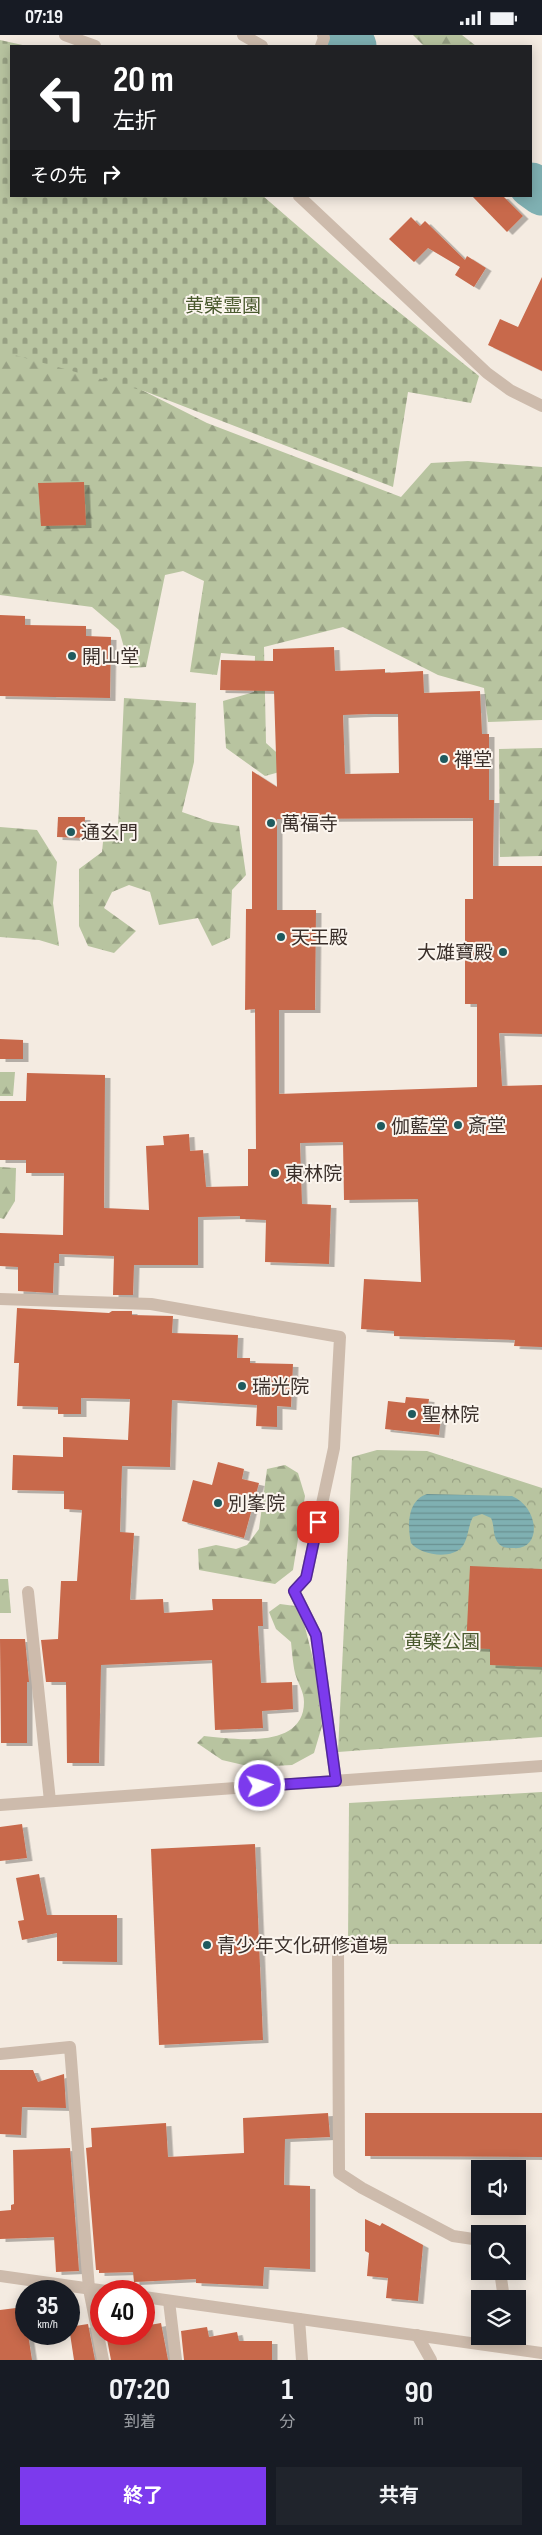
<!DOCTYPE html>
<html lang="ja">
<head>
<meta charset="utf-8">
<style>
  :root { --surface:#171b24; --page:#20242c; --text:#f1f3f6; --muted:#9ea1a6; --accent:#7c3aed }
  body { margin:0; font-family:"Sofia Sans Condensed","Noto Sans JP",sans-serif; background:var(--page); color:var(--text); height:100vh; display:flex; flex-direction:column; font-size:19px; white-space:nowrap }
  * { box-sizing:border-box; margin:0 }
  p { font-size:16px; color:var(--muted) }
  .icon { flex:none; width:28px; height:28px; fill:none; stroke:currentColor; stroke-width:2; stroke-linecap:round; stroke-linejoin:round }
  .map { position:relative; height:2325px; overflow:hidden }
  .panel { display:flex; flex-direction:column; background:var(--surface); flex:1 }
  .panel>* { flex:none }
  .hud { position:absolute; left:10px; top:10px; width:522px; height:152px; border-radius:0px; box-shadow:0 2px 12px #0003; background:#202124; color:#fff; overflow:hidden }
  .tools { position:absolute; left:471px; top:2125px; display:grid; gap:10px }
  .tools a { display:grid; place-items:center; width:55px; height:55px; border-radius:0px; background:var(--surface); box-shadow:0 2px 12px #0003; font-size:25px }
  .speed { position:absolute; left:15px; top:2245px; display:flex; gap:10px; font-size:25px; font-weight:700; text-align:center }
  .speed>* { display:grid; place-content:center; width:65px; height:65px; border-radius:50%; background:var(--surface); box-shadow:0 2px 12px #0003; line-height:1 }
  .speed small { font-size:12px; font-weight:400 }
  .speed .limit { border:8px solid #d22; background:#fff; color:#111 }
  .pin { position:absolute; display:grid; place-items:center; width:42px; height:42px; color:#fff; margin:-21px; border-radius:10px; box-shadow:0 2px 8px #0006 }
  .me { position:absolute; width:55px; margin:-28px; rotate:86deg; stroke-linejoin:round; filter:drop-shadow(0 0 4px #0008) }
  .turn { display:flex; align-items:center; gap:18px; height:105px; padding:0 20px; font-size:22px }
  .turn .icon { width:65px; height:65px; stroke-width:2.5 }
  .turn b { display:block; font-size:35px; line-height:42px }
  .then { display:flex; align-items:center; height:48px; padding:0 20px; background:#0003; gap:10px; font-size:19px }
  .eta { display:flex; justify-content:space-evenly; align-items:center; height:85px; text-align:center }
  .eta b { font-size:30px; font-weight:700; line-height:35px }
  .cta { display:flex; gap:10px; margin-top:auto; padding:10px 20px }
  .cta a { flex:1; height:58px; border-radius:0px; background:var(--accent); color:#fff; font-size:20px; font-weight:700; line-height:58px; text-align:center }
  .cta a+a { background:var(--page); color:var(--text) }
  .status { display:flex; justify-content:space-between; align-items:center; height:35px; padding:0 25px; background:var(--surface); direction:ltr }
  .status svg { height:14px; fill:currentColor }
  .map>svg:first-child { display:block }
</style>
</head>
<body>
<div class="status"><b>07:19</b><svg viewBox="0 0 49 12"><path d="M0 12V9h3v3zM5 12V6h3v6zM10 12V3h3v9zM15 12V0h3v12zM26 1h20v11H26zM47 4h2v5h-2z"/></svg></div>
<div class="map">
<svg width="542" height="2325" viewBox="0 0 542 2325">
  <defs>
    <pattern id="forest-firs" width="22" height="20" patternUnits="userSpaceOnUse" patternTransform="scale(1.25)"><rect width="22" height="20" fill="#b8c4a0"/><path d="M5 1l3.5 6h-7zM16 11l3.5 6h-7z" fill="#97a083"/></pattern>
    <pattern id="cemetery-stones" width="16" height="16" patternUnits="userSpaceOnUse" patternTransform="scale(1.25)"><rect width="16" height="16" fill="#b8c4a0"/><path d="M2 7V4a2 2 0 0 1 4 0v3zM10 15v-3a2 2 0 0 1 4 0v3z" fill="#97a083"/></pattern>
    <pattern id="park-crowns" width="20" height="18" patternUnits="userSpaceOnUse" patternTransform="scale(1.25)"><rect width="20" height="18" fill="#b8c4a0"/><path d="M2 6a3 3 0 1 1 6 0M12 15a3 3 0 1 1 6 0" fill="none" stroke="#97a083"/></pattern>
    <pattern id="water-rules" width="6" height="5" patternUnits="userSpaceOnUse" patternTransform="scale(1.25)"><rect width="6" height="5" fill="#7fb0b2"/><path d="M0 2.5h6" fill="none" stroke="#699091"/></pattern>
    <filter id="shadow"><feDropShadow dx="5.5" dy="3" stdDeviation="0" flood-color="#0004"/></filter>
  </defs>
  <rect width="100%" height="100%" fill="#f4ebe1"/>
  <g fill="url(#forest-firs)">
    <path d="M413,0h49l14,11h-52z"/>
    <path d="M0,307l116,35 91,46 194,74 30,-34 37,-2 74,6v253l-54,2 -4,-34 -46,-13 -95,-48 -79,20 2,96 28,25 -29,8 -39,-28 -3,-47 31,-9 1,-36 -34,-3 -4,22 -27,-3 14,-91 -21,-10 -18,4 -19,92 -16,1 -11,-38 -27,-23 -92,-12z"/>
    <path d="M124,663l72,5 -2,59 -12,50 29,10 28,4 7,49 -14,15 -2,48 -18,8 -14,-28 -39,7 -9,-33 -21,-7 -17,7 -8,16 32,23 -22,22 -26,-7 -9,-20v-57l23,-17 2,-20 14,-5z"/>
    <path d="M542,713v108l-42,1 -1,-108z"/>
    <path d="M0,792l37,3 20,32 -4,41 6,43 -20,-6 -39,-3z"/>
    <path d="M0,1037h15l-2,24h-13z"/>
    <path d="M0,1132l16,1 -1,33 -11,18 -4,-1z"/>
    <path d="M285,1430l13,8 7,23 -12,74 -18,14 -76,-14 -1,-21 18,-4 20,4 11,-4 12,-16 8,-60z"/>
    <path d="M280,1569l15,2 9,17 11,44 7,59 -8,27 -22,12 -40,2 -30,-7 -25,-17 7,-7c30,3 100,14 100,-34 0,-11 -6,-18 -9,-29 -2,-9 -3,-21 -4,-31l-15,-13 -7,-17z"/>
  </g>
  <path fill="url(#cemetery-stones)" d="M0,5l27,6h-16v150h252l112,97 104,83 -8,27 -63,-11 -15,95 -249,-96 -144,-40z"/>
  <g fill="url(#park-crowns)">
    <path d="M377,1415l50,1 115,37v249l-204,15 14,-295z"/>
    <path d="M0,1544h8l3,34h-11z"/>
    <path d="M542,1757v152h-194l1,-141z"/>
  </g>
  <path fill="url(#water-rules)" d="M427,1459l85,2c28,12 30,55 1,52 -5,0 -10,0 -14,-4 -7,-8 -4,-18 -8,-26l-9,-4 -9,3c-5,9 -5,23 -11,30 -11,13 -42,8 -51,-4 -4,-19 -3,-43 16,-49z"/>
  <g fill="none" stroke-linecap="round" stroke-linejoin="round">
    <g stroke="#7fb0b2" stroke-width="45">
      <path d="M343,0l11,11"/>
      <path d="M531,150l11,8"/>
    </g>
  </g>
  <g fill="#c8694b" fill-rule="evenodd" filter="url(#shadow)">
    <path d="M472,161h31l20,20 -16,16z"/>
    <path d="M411,182l9,9 5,-5 40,39 2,-4 19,12 -12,19 -19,-12 5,-8 -32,-19 -14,14 -25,-23z"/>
    <path d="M542,242v94l-54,-26 12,-26 18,8z"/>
    <path d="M84,447l2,43 -45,1 -3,-43z"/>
    <path d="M0,580l25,1v9l61,1v10l25,1 -1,61 -110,-2z"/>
    <path d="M334,612l1,24 50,-2v4l38,-2 1,22 56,-2 2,43h7v66h5l-1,66h49v168l-43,-1 3,53 40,-1v262l-28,-1 1,-6 -121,-4v-5l-33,-2 3,-50 57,3 -3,-83 -74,1 -1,-58 -43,1 2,61 29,1 -2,59 -64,-2 1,-42 -26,-1v-3l-42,1v48h-64l-1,30h-20l1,-39 -55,-2v9h-5l-1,30 -35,-2v-24l-18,-1v-33l63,2 1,-62h-38v-13h-26v-59h26l1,-28 78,2 -1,133 45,2 -3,-64 18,-1 -1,-9 26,-2 1,17 13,-1 3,37 42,-1v-37h8l-1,-140 -10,1 1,-101h6v-138l25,16 -3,-96 -54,-1 1,-30 52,1v-12zM368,679h30l1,59 -54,1 -2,-59zM473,783v81h-8v105h12v83l-198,7v-84h36l1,-100h-39v-91z"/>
    <path d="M58,782h27l-1,21 -27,-1z"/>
    <path d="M0,1004l23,1v19h-23z"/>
    <path d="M17,1273l92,5 3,-2h20v4l41,1 -1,17 66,2 -1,23h13v5l43,1 -2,43 -14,-1v21l-21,-1 1,-21 -85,-5 -2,67 -48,-1 -2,66 14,1 -4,67 33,-1 1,14 49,-3 -1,-11h50l1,27h-5l3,57 31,-1 1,27 -31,2 1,17 -48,2 -3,-70 -111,5 -2,98h-32l-1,-81h-20l-5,-42 17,-1 3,-58h16l5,-71 -18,-1v-18l-52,-1 1,-35 50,2v-20l65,3 2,-41 -49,-1v16h-23v-7l-41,-1 2,-43h-5z"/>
    <path d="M406,1362l23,2 -1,7 14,1 -3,28 -54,-6 3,-28 17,2z"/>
    <path d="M218,1427l26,7 -2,10 17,4 -15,55 -62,-17 11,-41 19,5z"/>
    <path d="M470,1531l72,3v98l-52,-2v-16l-24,-1z"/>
    <path d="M0,1604h25l4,43h-2v61h-26z"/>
    <path d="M22,1789l5,34 -27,3v-34z"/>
    <path d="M255,1809l8,196 -104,5 -8,-196z"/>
    <path d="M39,1839l8,41h70v47l-60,-1v-28l-35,7 -4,-19 6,-1 -8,-42z"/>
    <path d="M0,2035h33l5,12 26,-8 2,34 -44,-1 -1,28 -21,-1z"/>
    <path d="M328,2078l2,24 -45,2 -1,46 26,1v83l-46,-2 -1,19 -67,-3v-4l-62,3 -1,-10 -34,1v-3h-3l-10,-122 6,-1 -1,-19 75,-5 2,34 76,-4 -1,-35z"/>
    <path d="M365,2078h177v44l-177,-1z"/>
    <path d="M70,2113l9,123 -23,1 -2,-35 -54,2v-28l11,-1v-5l3,-1 -1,-54z"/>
    <path d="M365,2184l15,7 2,-3 41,22 -5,56 -32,-3 2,-20 -21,-2 2,-23 -4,-2z"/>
    <path d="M24,2272l2,27h2l4,26h-32v-50z"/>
    <path d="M161,2288l7,37h-57l-5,-26h38v-8z"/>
    <path d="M88,2289l7,36h-21l-5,-33z"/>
    <path d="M207,2292l2,10 28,-5 2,9h33v19h-88l-3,-29z"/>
  </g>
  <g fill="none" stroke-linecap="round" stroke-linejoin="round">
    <g stroke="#cdbbac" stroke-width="12">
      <path d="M65,0l30,11"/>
      <path d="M243,0l19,11"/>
      <path d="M321,11l3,-8 -1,-3"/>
      <path d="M299,161l188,177 23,17 32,16"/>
      <path d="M0,1264l151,5 189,33 -6,111 -28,130 -12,13 22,44 20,146"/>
      <path d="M28,1557l22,209"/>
      <path d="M0,1770l542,-39"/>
      <path d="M338,1914l1,224 23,15 91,48 27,4"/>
      <path d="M0,2019l70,-7 19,242 14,71"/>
      <path d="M500,2236l4,28"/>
      <path d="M0,2241l106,15"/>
      <path d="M144,2262l398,56"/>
      <path d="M169,2266l7,59"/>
      <path d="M299,2284l3,41"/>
      <path d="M417,2300l14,25"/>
    </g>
  </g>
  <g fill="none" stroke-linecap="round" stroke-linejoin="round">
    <g stroke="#51269a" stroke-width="12">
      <path id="route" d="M260,1751l76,-5 -20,-146 -22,-44 12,-13 12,-56"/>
    </g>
    <use href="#route" stroke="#7c3aed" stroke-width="9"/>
  </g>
  <g fill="#1f5a5e" stroke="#fbf5ee" stroke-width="2">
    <circle cx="72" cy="621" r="5"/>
    <circle cx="444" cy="724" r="5"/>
    <circle cx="271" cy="788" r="5"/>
    <circle cx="71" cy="797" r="5"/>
    <circle cx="281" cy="902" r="5"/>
    <circle cx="503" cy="917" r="5"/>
    <circle cx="458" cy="1090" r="5"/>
    <circle cx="381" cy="1091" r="5"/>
    <circle cx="275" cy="1138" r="5"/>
    <circle cx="242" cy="1351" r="5"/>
    <circle cx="412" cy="1379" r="5"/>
    <circle cx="218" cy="1468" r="5"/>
    <circle cx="207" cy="1910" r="5"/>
  </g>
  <g text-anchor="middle" stroke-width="4" stroke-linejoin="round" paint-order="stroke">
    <g font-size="19" fill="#4a5a2e" stroke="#fbf5ee">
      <text x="223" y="277">黄檗霊園</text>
      <text x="442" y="1613">黄檗公園</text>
    </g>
    <g font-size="19" fill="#3b302b" stroke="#fbf5ee" text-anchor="start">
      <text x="82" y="628">開山堂</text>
      <text x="454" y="731">禅堂</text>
      <text x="281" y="795">萬福寺</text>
      <text x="81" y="804">通玄門</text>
      <text x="291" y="909">天王殿</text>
      <text x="493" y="924" text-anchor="end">大雄寶殿</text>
      <text x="468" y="1097">斎堂</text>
      <text x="391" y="1098">伽藍堂</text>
      <text x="285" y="1145">東林院</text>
      <text x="252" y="1358">瑞光院</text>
      <text x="422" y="1386">聖林院</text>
      <text x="228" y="1475">別峯院</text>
      <text x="217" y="1917">青少年文化研修道場</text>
    </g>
  </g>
</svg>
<div class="tools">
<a><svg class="icon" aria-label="sound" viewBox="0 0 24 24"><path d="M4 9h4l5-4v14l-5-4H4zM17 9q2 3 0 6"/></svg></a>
<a><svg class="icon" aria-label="search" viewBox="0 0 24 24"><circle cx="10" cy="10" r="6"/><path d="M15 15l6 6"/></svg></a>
<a><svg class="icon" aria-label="layers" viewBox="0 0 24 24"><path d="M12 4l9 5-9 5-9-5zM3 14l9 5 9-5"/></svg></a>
</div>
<div class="speed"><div>35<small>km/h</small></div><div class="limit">40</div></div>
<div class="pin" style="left:318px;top:1487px;background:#d93025"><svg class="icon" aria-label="arrive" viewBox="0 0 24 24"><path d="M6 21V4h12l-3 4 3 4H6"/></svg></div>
<svg class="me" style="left:260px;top:1751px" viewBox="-20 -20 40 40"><circle r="17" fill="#7c3aed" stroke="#fff" stroke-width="3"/><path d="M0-11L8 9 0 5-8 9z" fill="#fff"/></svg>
<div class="hud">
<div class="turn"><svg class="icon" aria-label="left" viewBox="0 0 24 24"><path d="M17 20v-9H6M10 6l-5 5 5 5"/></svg><div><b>20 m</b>左折</div></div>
<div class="then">その先<svg class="icon" aria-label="right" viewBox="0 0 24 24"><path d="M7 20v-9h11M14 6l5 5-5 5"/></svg></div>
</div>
</div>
<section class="panel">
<div class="eta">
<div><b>07:20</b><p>到着</p></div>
<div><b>1</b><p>分</p></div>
<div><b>90</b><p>m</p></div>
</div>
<div class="cta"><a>終了</a><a>共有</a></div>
</section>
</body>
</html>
